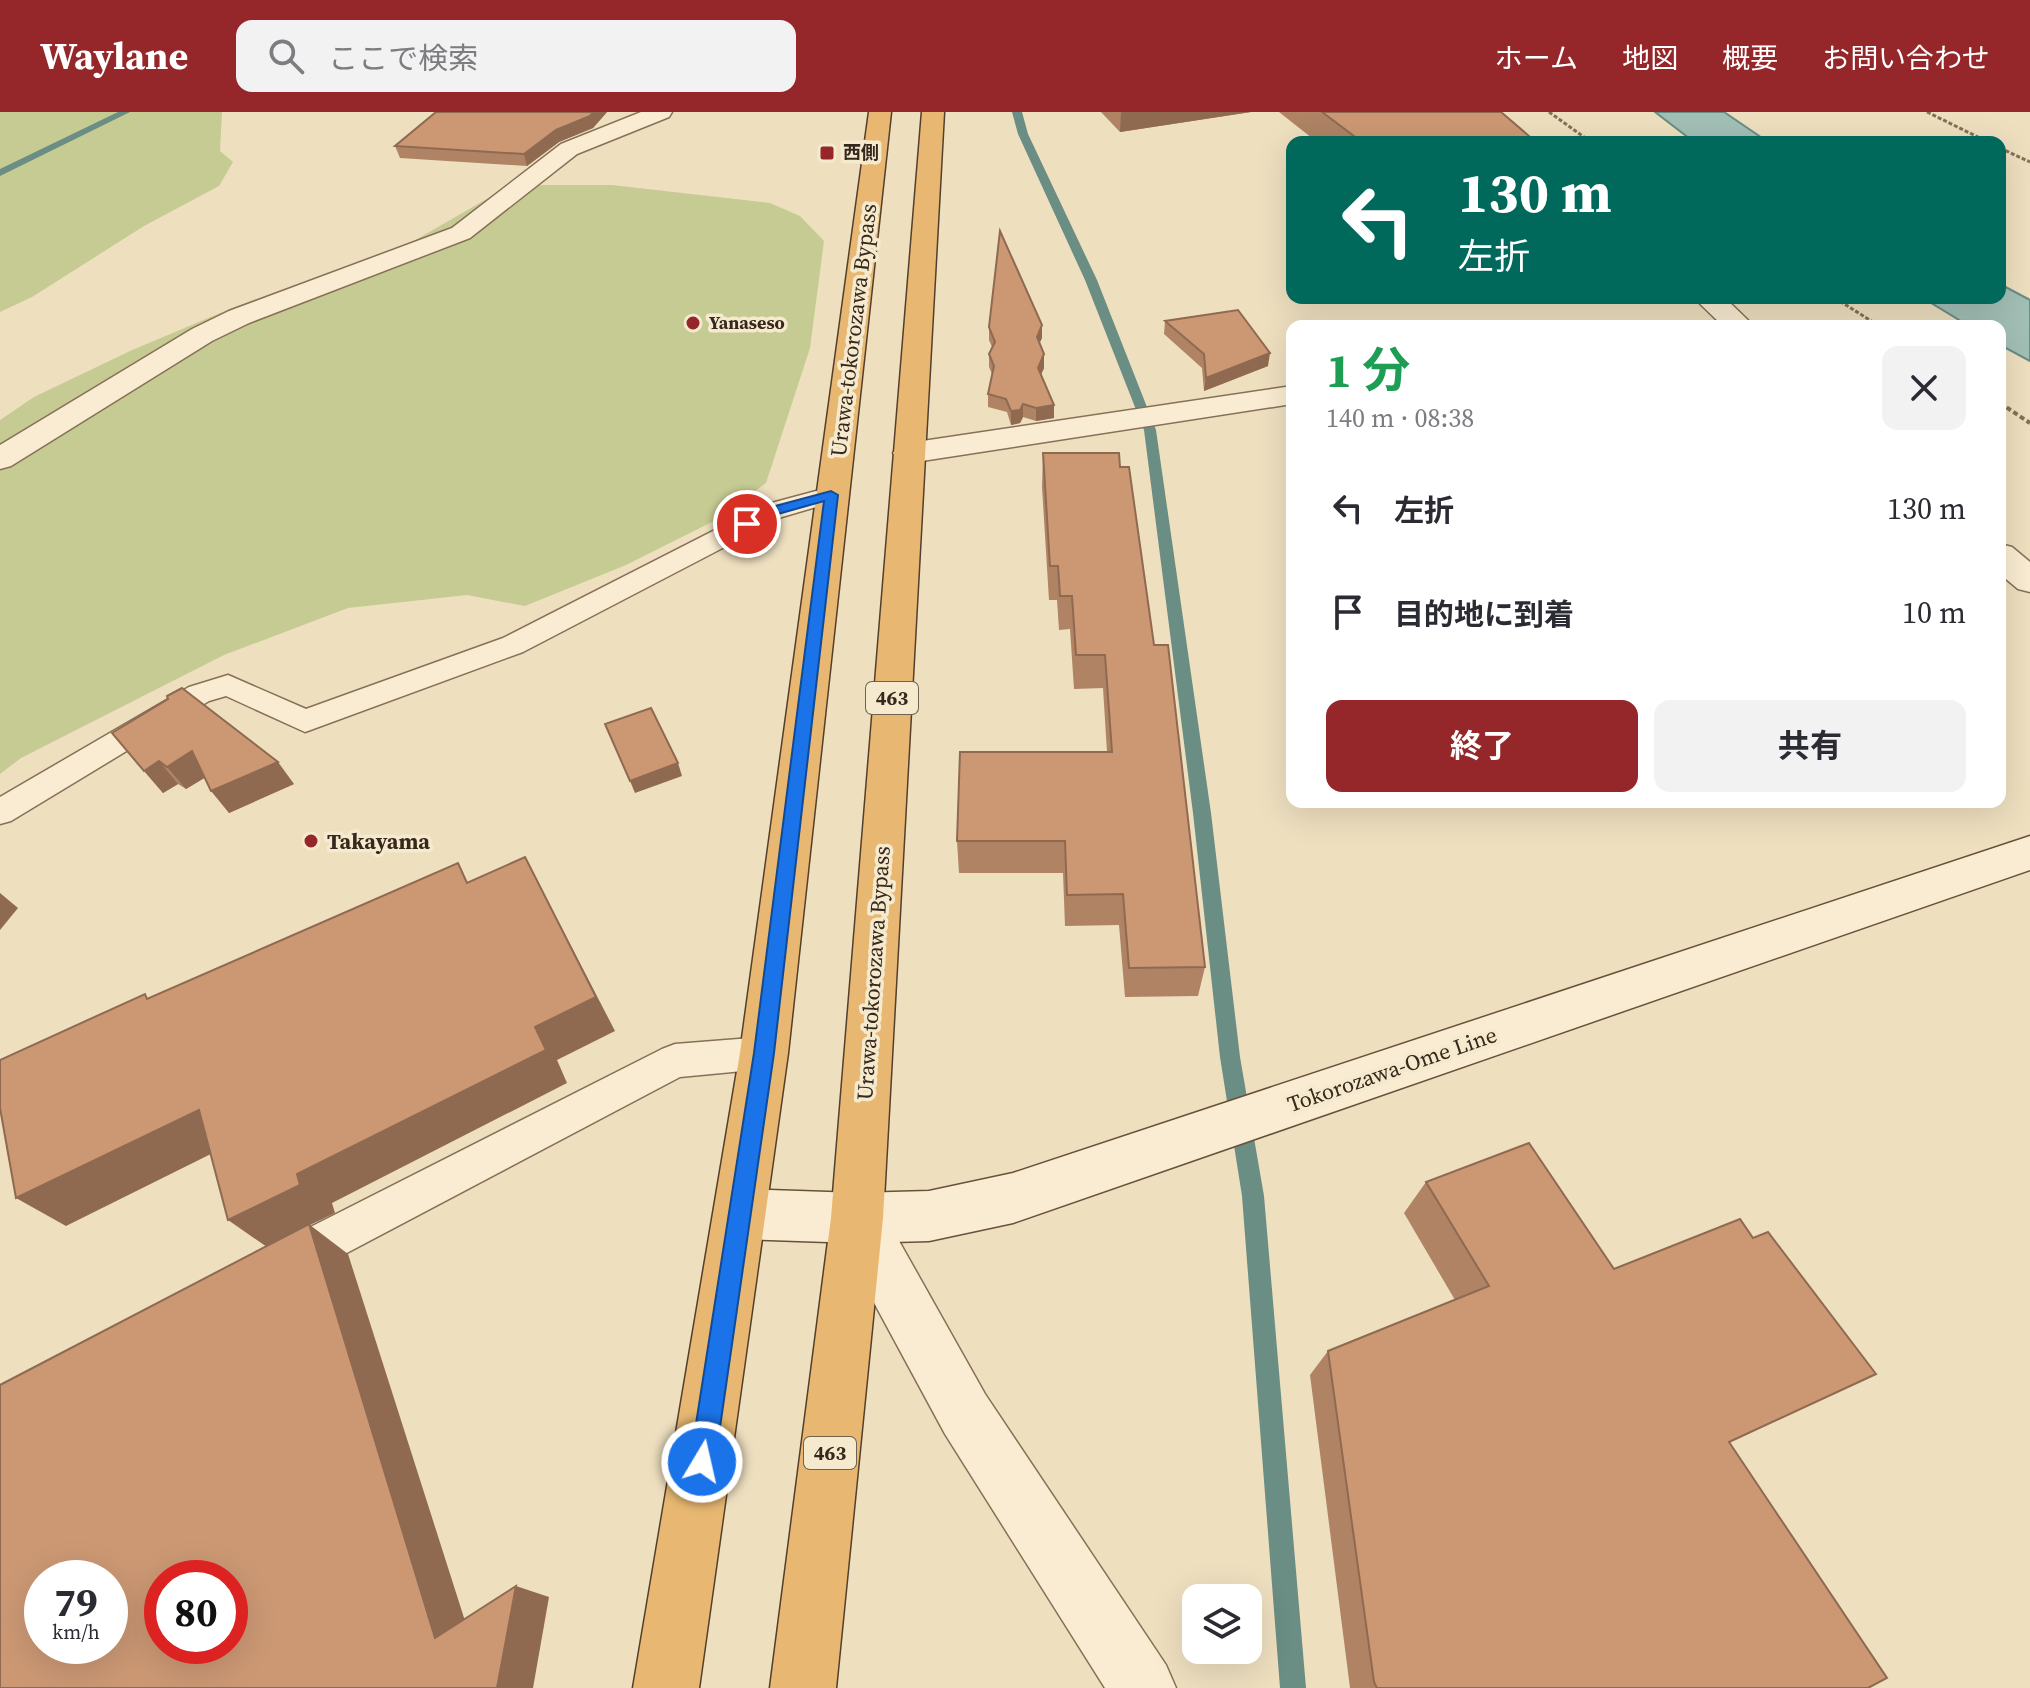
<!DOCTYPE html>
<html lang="ja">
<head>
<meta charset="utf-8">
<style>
  :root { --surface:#fff; --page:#f2f2f3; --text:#2b2b33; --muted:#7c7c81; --accent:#95272a }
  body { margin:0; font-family:"Source Serif 4","Noto Sans JP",serif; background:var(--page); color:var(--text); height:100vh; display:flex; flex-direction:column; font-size:30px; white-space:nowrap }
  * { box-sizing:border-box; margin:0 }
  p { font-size:26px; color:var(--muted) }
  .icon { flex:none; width:44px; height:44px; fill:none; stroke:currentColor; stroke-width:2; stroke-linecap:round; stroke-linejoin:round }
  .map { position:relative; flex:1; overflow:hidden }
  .details { position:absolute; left:1286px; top:208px; width:720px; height:488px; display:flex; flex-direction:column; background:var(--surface); border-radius:16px; box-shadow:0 8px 32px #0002 }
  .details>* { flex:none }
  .hud { position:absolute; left:1286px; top:24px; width:720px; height:168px; border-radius:16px; box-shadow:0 8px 32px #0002; background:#00695c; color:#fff; overflow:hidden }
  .fabs { position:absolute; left:1182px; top:1472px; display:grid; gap:16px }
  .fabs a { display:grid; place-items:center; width:80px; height:80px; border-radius:16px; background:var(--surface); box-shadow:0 8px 32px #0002; font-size:40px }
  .speed { position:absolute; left:24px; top:1448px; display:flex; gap:16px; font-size:40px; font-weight:700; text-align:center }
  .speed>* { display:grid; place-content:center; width:104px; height:104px; border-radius:50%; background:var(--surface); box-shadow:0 8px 32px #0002; line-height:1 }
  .speed small { font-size:20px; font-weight:400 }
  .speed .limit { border:12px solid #d22; background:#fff; color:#111 }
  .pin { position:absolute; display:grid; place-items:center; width:68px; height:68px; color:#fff; margin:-34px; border:4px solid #fff; border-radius:50%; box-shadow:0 2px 8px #0007 }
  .me { position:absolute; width:88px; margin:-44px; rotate:9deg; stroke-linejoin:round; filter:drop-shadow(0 0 6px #0008) }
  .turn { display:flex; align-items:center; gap:28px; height:168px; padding:0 40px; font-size:36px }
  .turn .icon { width:104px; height:104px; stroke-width:2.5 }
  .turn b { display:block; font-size:56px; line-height:68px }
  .round { display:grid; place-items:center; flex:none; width:84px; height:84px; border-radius:16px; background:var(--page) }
  .overview { display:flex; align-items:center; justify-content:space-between; height:136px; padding:0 40px }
  h1 { font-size:48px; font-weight:700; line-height:60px; color:#1e9e55 }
  .action { display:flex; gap:16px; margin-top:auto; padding:16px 40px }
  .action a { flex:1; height:92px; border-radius:16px; background:var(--accent); color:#fff; font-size:32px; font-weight:700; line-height:92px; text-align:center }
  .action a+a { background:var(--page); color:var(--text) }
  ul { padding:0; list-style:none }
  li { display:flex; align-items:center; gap:24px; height:104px; padding:0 40px }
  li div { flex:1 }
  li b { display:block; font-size:30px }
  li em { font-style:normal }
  header { display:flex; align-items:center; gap:48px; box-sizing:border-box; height:112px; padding:0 40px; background:var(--accent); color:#fff }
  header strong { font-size:38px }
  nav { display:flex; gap:44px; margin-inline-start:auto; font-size:28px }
  .search { width:560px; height:72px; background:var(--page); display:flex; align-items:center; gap:20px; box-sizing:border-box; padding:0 28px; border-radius:16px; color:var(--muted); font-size:30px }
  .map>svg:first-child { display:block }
</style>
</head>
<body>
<header>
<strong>Waylane</strong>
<div class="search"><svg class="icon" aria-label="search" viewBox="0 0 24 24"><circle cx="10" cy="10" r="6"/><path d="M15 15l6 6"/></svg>ここで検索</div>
<nav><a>ホーム</a><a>地図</a><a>概要</a><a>お問い合わせ</a></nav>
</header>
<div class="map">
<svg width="2030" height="1576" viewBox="0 0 2030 1576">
  <rect width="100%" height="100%" fill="#eedfbf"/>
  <g fill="#c6cb93">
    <path d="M0,0h222l-2,39 13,11 -14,24 -75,40 -112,71 -32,15z"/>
    <path d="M511,73h101l158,18 30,13 24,25 -14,107 -44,135 -50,37 -90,45 -101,41 -58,-11 -119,13 -124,47 -203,103 -21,16v-354l34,-23 96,-46 102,-43 166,-58z"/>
  </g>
  <g fill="#a2bfb6" stroke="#6a8d84" stroke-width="2">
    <path d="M1655,0h69l44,30h-74z"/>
    <path d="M2000,172l30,16v61l-30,-16v-19h-31l-46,-28h77z"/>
  </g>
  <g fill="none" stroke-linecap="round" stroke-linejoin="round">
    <g fill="#6a8d84" fill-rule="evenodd">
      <path d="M118,0h12l-130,64v-7z"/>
      <path d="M1012,0h10l6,22 69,146 59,150 55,383 29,244 24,139 42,492h-26l-38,-492 -22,-139 -27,-244 -49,-383 -59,-150 -67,-146z"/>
    </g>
    <g stroke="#867057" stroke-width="3">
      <g id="service">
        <path d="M831,375l9,3 4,5 -4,5 -58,17 -259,135 -218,80 -79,-36 -17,5 -198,120 -11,3v-27l189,-110 39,-12 78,34 197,-71 261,-133z"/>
        <path d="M764,925l13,4 6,12 -6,12 -13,4 -84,8 -375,198 -15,6 -15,-6 -6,-15 6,-15 387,-196 13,-5z"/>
      </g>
    </g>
    <g stroke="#867057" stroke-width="3">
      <g id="minor">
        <path d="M641,0h31l-3,5 -92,37 -107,84 -221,85 -37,18 -201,125 -11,3v-24l192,-116 37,-18 223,-83 109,-84z"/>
        <path d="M1694,186h31l29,28h-31z"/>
        <path d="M1292,274v18l-383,59 -11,-3 -5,-7 5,-7 11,-3z"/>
        <path d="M2000,432l12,3 18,15v30l-12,-3 -18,-15z"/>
        <path d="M857,1081l19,7 109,194 181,271 10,23h-71l-160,-254 -107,-198 -7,-18 7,-18z"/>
      </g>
    </g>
    <g stroke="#68513b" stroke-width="3">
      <path id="secondary" d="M2030,724v34l-1017,353 -84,18 -72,2 -115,-4 -19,-7 -7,-18 7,-18 19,-7 115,4 72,-2 84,-18z"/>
    </g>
    <g stroke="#543e2c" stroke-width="3">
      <g id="trunk">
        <path d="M869,0h22l-103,941 -89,635h-66l107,-635z"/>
        <path d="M922,0h22l-61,1106 -47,470h-66l61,-470z"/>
      </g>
    </g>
    <g stroke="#867057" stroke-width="3" stroke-dasharray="4 2" stroke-linecap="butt">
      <path d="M1549,0l42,30"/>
      <path d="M1927,0l61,30"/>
      <path d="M2000,36l30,14"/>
      <path d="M1835,186l44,28"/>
    </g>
    <path stroke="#867057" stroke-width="4" stroke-dasharray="5 3" stroke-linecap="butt" d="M2000,291l30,20"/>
    <use href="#service" fill="#f9ecd2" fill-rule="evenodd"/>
    <use href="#minor" fill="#f9ecd2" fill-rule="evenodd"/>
    <use href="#secondary" fill="#f9ecd2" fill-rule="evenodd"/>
    <use href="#trunk" fill="#e8b872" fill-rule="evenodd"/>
  </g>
  <g fill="#af8364">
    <path d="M436,0h171l-14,16 -34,14 -32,24 -127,-8 -5,-12z"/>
    <path d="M1101,0h150l-131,20z"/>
    <path d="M1279,0h222l35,30h-219z"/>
    <path d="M1165,209l103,45 -64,25 -2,-23 -38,-34z"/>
    <path d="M989,215l53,11 -3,6 5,24 -3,7 13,30v13l-18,3 -13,-4 -3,6 -9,2 -4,-13 -19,-5v-13l4,-20 -3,-7v-13l3,-7 -3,-7z"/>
    <path d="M1043,341l77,14 34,178 51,322 -7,29 -73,1 -6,-72 -54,1 -2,-53h-104l-2,-32 150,-89 -4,-64 -29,1 -4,-60 -11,1 -2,-30h-8l-7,-113z"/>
    <path d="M112,621l182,51 -65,29 -25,-35 -18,11 -8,-5 -15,9z"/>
    <path d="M1426,1070l303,260 139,246h-518l-40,-313 18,-24 127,-51 -51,-87z"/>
  </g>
  <g fill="#8f6a51">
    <path d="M593,0h14l-14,16 -34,14 -32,24 -3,-12 32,-24z"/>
    <path d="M1121,0h130l-131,20z"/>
    <path d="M1042,213v13l-6,12 1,-13z"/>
    <path d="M1270,241l-2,13 -64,25 2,-13z"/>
    <path d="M1044,242v14l-6,13v-13z"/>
    <path d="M1023,292v13l-3,6 -9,2v-14z"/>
    <path d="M1054,293v13l-18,3v-13z"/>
    <path d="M192,639l19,23 -25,15 -19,-22z"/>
    <path d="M159,649l19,23 -15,9 -19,-22z"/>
    <path d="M278,650l16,22 -65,29 -18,-22z"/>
    <path d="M678,651l4,13 -47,17 -5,-12z"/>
    <path d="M525,745l90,174 -58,29 10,23 -235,120 3,10 -25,12 38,29 125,392 -38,-8 -168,-391 -39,-27 69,-46 238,-147z"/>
    <path d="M0,781l18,15 -18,22z"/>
    <path d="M199,998l38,31 -171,85 -50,-28z"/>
    <path d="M516,1474l33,11 -16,91h-36z"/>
  </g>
  <g fill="#cc9874" stroke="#8f6a51" stroke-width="2" fill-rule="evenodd">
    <path d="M436,0h157l-3,4 -34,14 -32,24 -129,-8z"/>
    <path d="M1322,0h179l35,30h-174z"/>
    <path d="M1000,119l42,94 -5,12 7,17 -6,14 16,37 -18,3 -13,-4 -3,6 -9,1 -5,-12 -18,-5 6,-28 -5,-12 6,-12 -6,-15z"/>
    <path d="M1238,198l32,43 -64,25 -2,-24 -39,-33z"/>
    <path d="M1043,341h76l1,14h9l25,178h14l37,322 -76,1 -6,-74 -56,1 -2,-54h-108l3,-89h152l-7,-97h-29l-4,-59h-12l-2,-30h-8z"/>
    <path d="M182,576l96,74 -67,29 -19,-40 -25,16 -8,-6 -15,10 -32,-38 56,-34 -1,-3z"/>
    <path d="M651,596l27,55 -48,18 -25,-57z"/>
    <path d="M525,745l71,140 -61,30 11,23 -249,124 3,11 -72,35 -29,-110 -183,88 -16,-90v-48l145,-66 2,5 311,-136 9,20z"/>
    <path d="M1529,1031l85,126 126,-50 13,19 15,-6 108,142 -147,68 158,236 -19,10h-491l-3,-6 -46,-331 161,-65 -63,-104z"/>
    <path d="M309,1112l126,414 81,-52 -19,102h-497v-303zM42,1466h68v68h-68zM162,1466h68v68h-68z"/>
  </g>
  <path fill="#1a73e8" stroke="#114b97" stroke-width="2" d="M831,379l7,4 -64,558 -59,409 -4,9 -9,3 -8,-3 -4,-9 64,-409 70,-552 -46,13 -31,15 -7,-5 28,-16z"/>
  <g fill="#95272a" stroke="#f5e9ce" stroke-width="3">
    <rect x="819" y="33" width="16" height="16" rx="4"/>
    <circle cx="693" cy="211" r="8"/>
    <circle cx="311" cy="729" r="8"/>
  </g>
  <g text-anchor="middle" stroke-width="7" stroke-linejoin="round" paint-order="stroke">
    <g font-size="18" font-weight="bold" fill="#36281c" stroke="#f5e9ce" text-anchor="start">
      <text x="843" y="47">西側</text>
      <text x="709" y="217">Yanaseso</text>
    </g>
    <g fill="#f5e9ce" stroke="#6f6251" stroke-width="2">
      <rect x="866" y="570" width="52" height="32" rx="6"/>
      <rect x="804" y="1325" width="52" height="32" rx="6"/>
    </g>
    <g font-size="20" font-weight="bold" fill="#36281c">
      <text x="892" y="593">463</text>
      <text x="830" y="1348">463</text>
    </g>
    <g font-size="22" fill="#36281c" stroke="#f5e9ce">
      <text transform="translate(853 218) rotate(-83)" y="8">Urawa-tokorozawa Bypass</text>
      <text transform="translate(873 861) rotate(-86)" y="8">Urawa-tokorozawa Bypass</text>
      <text transform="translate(1392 957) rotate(-19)" y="8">Tokorozawa-Ome Line</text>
    </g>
    <g font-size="22" font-weight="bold" fill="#36281c" stroke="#f5e9ce" text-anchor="start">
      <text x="327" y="737">Takayama</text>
    </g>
  </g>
</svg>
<div class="fabs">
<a><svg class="icon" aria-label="layers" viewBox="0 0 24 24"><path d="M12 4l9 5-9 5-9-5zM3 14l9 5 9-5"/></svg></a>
</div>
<div class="speed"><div>79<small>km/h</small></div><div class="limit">80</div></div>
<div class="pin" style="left:747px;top:412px;background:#d93025"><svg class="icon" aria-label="arrive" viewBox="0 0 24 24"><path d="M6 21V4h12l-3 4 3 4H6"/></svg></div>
<svg class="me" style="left:702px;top:1350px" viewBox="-20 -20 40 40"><circle r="17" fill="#1a73e8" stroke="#fff" stroke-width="3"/><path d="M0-11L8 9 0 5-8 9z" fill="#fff"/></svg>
<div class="hud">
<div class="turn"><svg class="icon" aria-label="left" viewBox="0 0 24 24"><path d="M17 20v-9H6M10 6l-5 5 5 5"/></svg><div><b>130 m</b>左折</div></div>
</div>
<section class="details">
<div class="overview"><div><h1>1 分</h1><p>140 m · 08:38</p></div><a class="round"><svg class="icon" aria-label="close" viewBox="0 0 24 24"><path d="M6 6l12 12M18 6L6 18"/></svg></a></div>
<ul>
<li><svg class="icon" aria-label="left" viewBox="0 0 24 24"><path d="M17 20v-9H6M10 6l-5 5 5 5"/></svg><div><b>左折</b></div><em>130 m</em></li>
<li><svg class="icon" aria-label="arrive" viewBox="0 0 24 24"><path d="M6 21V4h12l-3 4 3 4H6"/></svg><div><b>目的地に到着</b></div><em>10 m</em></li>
</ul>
<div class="action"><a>終了</a><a>共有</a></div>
</section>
</div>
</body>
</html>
